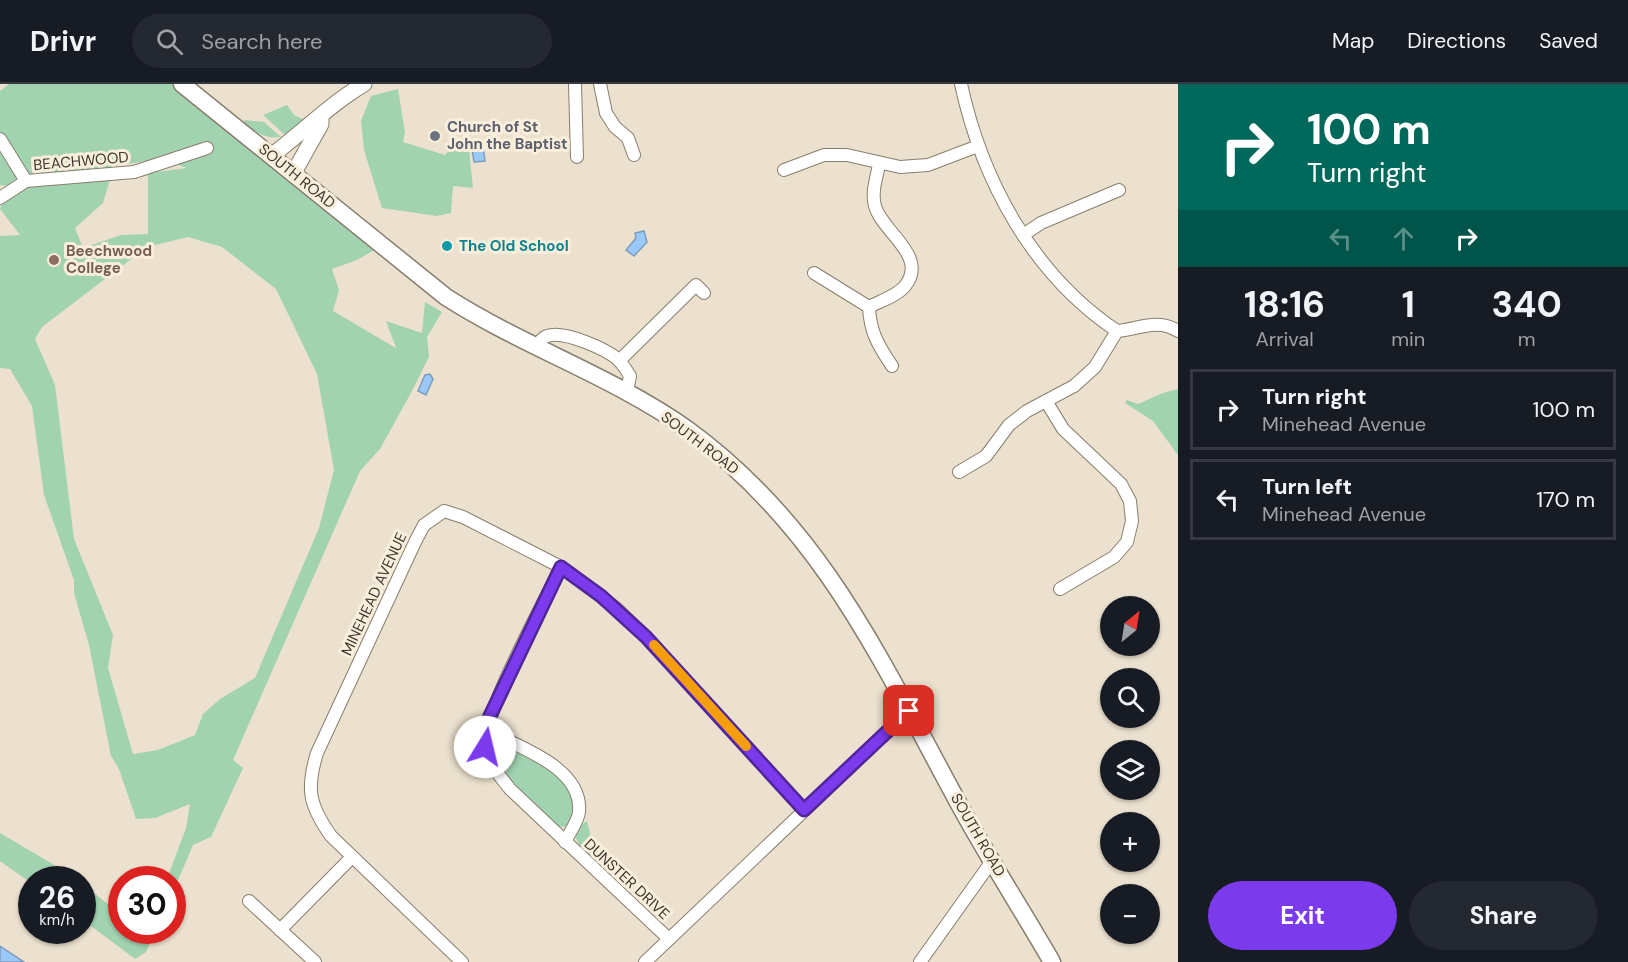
<!DOCTYPE html>
<html lang="en">
<head>
<meta charset="utf-8">
<style>
  :root { --surface:#171b24; --page:#242831; --text:#f1f3f6; --muted:#9ea1a6; --line:#363941; --accent:#7c3aed }
  body { margin:0; font-family:"DM Sans",sans-serif; background:var(--page); color:var(--text); height:100vh; display:flex; flex-direction:column; font-size:22px; white-space:nowrap }
  * { box-sizing:border-box; margin:0 }
  p { font-size:20px; color:var(--muted) }
  .icon { flex:none; width:33px; height:33px; fill:none; stroke:currentColor; stroke-width:2; stroke-linecap:round; stroke-linejoin:round }
  .map { position:relative; flex:1; overflow:hidden }
  .drawer { display:flex; flex-direction:column; background:var(--surface); width:450px }
  .drawer>* { flex:none }
  .guide { background:#00695c; color:#fff; overflow:hidden }
  .needle { width:39px; rotate:30deg }
  .buttons { position:absolute; left:1100px; top:512px; display:grid; gap:12px }
  .buttons a { display:grid; place-items:center; width:60px; height:60px; border-radius:50%; background:var(--surface); box-shadow:0 2px 4px #0004; font-size:30px }
  .speed { position:absolute; left:18px; top:782px; display:flex; gap:12px; font-size:30px; font-weight:700; text-align:center }
  .speed>* { display:grid; place-content:center; width:78px; height:78px; border-radius:50%; background:var(--surface); box-shadow:0 2px 4px #0004; line-height:1 }
  .speed small { font-size:15px; font-weight:400 }
  .speed .limit { border:9px solid #d22; background:#fff; color:#111 }
  .pin { position:absolute; display:grid; place-items:center; width:51px; height:51px; color:#fff; margin:-26px; border-radius:12px; box-shadow:0 3px 9px #0006 }
  .me { position:absolute; width:66px; margin:-33px; rotate:9deg; stroke-linejoin:round; filter:drop-shadow(0 0 4px #0008) }
  .turn { display:flex; align-items:center; gap:21px; height:126px; padding:0 30px; font-size:27px }
  .turn .icon { width:78px; height:78px; stroke-width:2.5 }
  .turn b { display:block; font-size:42px; line-height:51px }
  .lanes { display:flex; align-items:center; height:57px; padding:0 30px; background:#0003; justify-content:center; gap:30px; direction:ltr }
  .lanes .off { opacity:.35 }
  .eta { display:flex; justify-content:space-evenly; align-items:center; height:102px; text-align:center }
  .eta b { font-size:36px; font-weight:700; line-height:42px }
  .primary-button { display:flex; gap:12px; margin-top:auto; padding:12px 30px }
  .primary-button a { flex:1; height:69px; border-radius:36px; background:var(--accent); color:#fff; font-size:24px; font-weight:700; line-height:69px; text-align:center }
  .primary-button a+a { background:var(--page); color:var(--text) }
  ul { padding:0; list-style:none }
  li { display:flex; align-items:center; gap:18px; height:81px; margin:0 12px 9px; padding:0 18px; border:3px solid var(--line); border-radius:0px }
  li div { flex:1 }
  li b { display:block; font-size:22px }
  li em { font-style:normal }
  header { display:flex; align-items:center; gap:36px; box-sizing:border-box; height:84px; padding:0 30px; background:var(--surface); border-bottom:2px solid var(--line) }
  header strong { font-size:28px }
  nav { display:flex; gap:33px; margin-inline-start:auto; font-size:21px }
  .search { width:420px; height:54px; background:var(--page); display:flex; align-items:center; gap:15px; box-sizing:border-box; padding:0 21px; border-radius:33px; color:var(--muted); font-size:22px }
  main { display:flex; flex:1; min-height:0 }
  .map>svg:first-child { display:block }
</style>
</head>
<body>
<header>
<strong>Drivr</strong>
<div class="search"><svg class="icon" aria-label="search" viewBox="0 0 24 24"><circle cx="10" cy="10" r="6"/><path d="M15 15l6 6"/></svg>Search here</div>
<nav><a>Map</a><a>Directions</a><a>Saved</a></nav>
</header>
<main>
<div class="map">
<svg width="1178" height="878" viewBox="0 0 1178 878">
  <rect width="100%" height="100%" fill="#ece1ce"/>
  <g fill="#a2d3b1" fill-rule="evenodd">
    <path d="M9,0h162l7,2 198,163 -19,11 -25,9 7,21 -6,21 63,37 -10,-27 36,12 3,-31 17,10 -15,25 2,20 -17,34 -32,58 -20,22 -127,289 10,8 -32,69 -18,8 -20,47 -1,-13h-5l19,-51 4,-24 -35,14 -19,1 -17,-50 -8,-13 -22,-111 -15,-52v-13l-30,-85 -12,-89 -22,-37 -10,-1v-132l20,-1 -20,-26 8,-23 -8,-1v-94zM161,75l26,9 -39,5v61l-27,1 -38,13 -8,-20 28,-25 11,-37zM188,153l34,10 54,42 41,85 17,96 -15,58 -64,150 -35,21 -17,15 -8,21 -37,15 -25,4 -25,-86 5,-33 -39,-96 -19,-154 -20,-46 7,-12 105,-80z"/>
    <path d="M398,5l7,44 -2,9 42,13 5,-6 6,1 3,-12 9,3 5,47 -20,-2 -2,27 -14,3 -55,-8 -18,-58 -3,-29 10,-25z"/>
    <path d="M287,21l7,10 13,6 -21,15 -23,-21z"/>
    <path d="M245,36l19,2 17,15c-16,2 -26,-4 -38,-15z"/>
    <path d="M1178,305v66l-25,-34 -28,-18 2,-3 11,4 25,-11z"/>
    <path d="M500,659c34,19 89,34 68,83l-10,1 -46,-44 -20,-32 2,-6z"/>
    <path d="M587,737l7,29 -6,6c-11,-12 -20,-24 -1,-35z"/>
    <path d="M0,749l68,40 8,6h-44l-1,4 -31,-22z"/>
    <path d="M83,800l38,31 1,15h34l-10,22 -11,7 -52,-39z"/>
  </g>
  <g fill="#9ac8f9" stroke="#7d9cbc" stroke-width="1.5">
    <path d="M482,56l3,21 -11,1 -3,-20z"/>
    <path d="M644,147l3,11 -13,14 -8,-6 10,-12 -1,-5z"/>
    <path d="M430,290l3,5 -7,16 -8,-4 7,-16z"/>
    <path d="M0,862l24,16h-24z"/>
  </g>
  <g fill="none" stroke-linecap="round" stroke-linejoin="round">
    <g stroke="#877e6d" stroke-width="14">
      <g id="minor">
        <path d="M575,0l2,73"/>
        <path d="M600,0l6,29 9,14 13,11 6,17"/>
        <path d="M961,0c21,97 72,191 156,247 22,-2 40,-13 61,0"/>
        <path d="M0,55l26,42"/>
        <path d="M784,86l40,-15h23l53,12 28,-2 50,-19"/>
        <path d="M0,114l26,-17 108,-9 73,-24"/>
        <path d="M1023,151l18,-12 78,-33"/>
        <path d="M814,189l55,34c11,-6 28,-11 36,-21 24,-30 -23,-54 -30,-80 -4,-14 2,-29 4,-42"/>
        <path d="M869,223c1,25 9,38 23,59"/>
        <path d="M536,261c4,-3 7,-8 11,-9 17,-6 59,13 72,24 4,5 8,11 11,16l-3,15"/>
        <path d="M619,277l77,-76 8,8"/>
        <path d="M1046,317l17,28 58,55 9,17 2,20 -5,21 -13,15 -54,32"/>
        <path d="M959,388l27,-16 23,-31 18,-14 47,-25 21,-19 22,-36"/>
        <path d="M561,483c-16,34 -79,148 -76,179 1,16 16,31 25,43l159,150"/>
        <path d="M486,646c32,17 97,37 93,82 -1,10 -10,21 -14,30"/>
        <path d="M249,817l66,61"/>
        <path d="M280,846l71,-72"/>
        <path d="M462,878l-131,-126c-22,-31 -25,-47 -14,-83l98,-211 9,-17 20,-14 19,6 98,50 55,41 30,29 158,173"/>
        <path d="M645,878l264,-251"/>
        <path d="M920,878l72,-101"/>
      </g>
    </g>
    <g stroke="#877e6d" stroke-width="17">
      <g id="tertiary">
        <path d="M271,72c32,-24 59,-52 93,-72"/>
        <path d="M293,90l28,-50v-6"/>
      </g>
    </g>
    <g stroke="#877e6d" stroke-width="19">
      <path id="secondary" d="M182,0l264,213c78,50 166,79 241,132 136,99 195,234 273,377 29,53 62,104 92,156"/>
    </g>
    <use href="#minor" stroke="#fff" stroke-width="12"/>
    <use href="#tertiary" stroke="#fff" stroke-width="15"/>
    <use href="#secondary" stroke="#fff" stroke-width="16"/>
  </g>
  <g fill="none" stroke-linecap="round" stroke-linejoin="round">
    <g stroke="#51269a" stroke-width="15">
      <path id="route" d="M485,663l4,-29 72,-151 40,29 45,41 158,173 105,-99"/>
    </g>
    <use href="#route" stroke="#7c3aed" stroke-width="10"/>
    <path stroke="#f59e0b" stroke-width="10" d="M654,561l92,101"/>
  </g>
  <circle fill="#6b7280" stroke="#f9eedb" stroke-width="2" cx="435" cy="52" r="6"/>
  <circle fill="#0f9aa8" stroke="#f9eedb" stroke-width="2" cx="447" cy="162" r="6"/>
  <circle fill="#8d6e63" stroke="#f9eedb" stroke-width="2" cx="54" cy="176" r="6"/>
  <g text-anchor="middle" stroke-width="6" stroke-linejoin="round" paint-order="stroke">
    <g font-size="15" font-weight="bold" fill="#5b616d" stroke="#f9eedb" text-anchor="start">
      <text x="447" y="48">Church of St<tspan x="447" dy="17">John the Baptist</tspan></text>
    </g>
    <g font-size="15" fill="#3a362f" stroke="#f9eedb">
      <text transform="translate(81 77) rotate(-5)" y="5">BEACHWOOD</text>
      <text transform="translate(297 92) rotate(39)" y="5">SOUTH ROAD</text>
      <text transform="translate(700 359) rotate(37)" y="5">SOUTH ROAD</text>
      <text transform="translate(374 510) rotate(-65)" y="5">MINEHEAD AVENUE</text>
      <text transform="translate(978 751) rotate(60)" y="5">SOUTH ROAD</text>
      <text transform="translate(627 795) rotate(43)" y="5">DUNSTER DRIVE</text>
    </g>
    <g font-size="15" font-weight="bold" fill="#0d838f" stroke="#f9eedb" text-anchor="start">
      <text x="459" y="167">The Old School</text>
    </g>
    <g font-size="15" font-weight="bold" fill="#785e54" stroke="#f9eedb" text-anchor="start">
      <text x="66" y="172">Beechwood<tspan x="66" dy="17">College</tspan></text>
    </g>
  </g>
</svg>
<div class="buttons">
<a><svg class="needle" viewBox="-14 -14 28 28"><path d="M0-13l5 13h-10z" fill="#e53935"/><path d="M0 13l5-13h-10z" fill="#9ea1a6"/></svg></a>
<a><svg class="icon" aria-label="search" viewBox="0 0 24 24"><circle cx="10" cy="10" r="6"/><path d="M15 15l6 6"/></svg></a>
<a><svg class="icon" aria-label="layers" viewBox="0 0 24 24"><path d="M12 4l9 5-9 5-9-5zM3 14l9 5 9-5"/></svg></a>
<a>+</a>
<a>−</a>
</div>
<div class="speed"><div>26<small>km/h</small></div><div class="limit">30</div></div>
<div class="pin" style="left:909px;top:627px;background:#d93025"><svg class="icon" aria-label="arrive" viewBox="0 0 24 24"><path d="M6 21V4h12l-3 4 3 4H6"/></svg></div>
<svg class="me" style="left:485px;top:663px" viewBox="-20 -20 40 40"><circle r="19" fill="#fff"/><path d="M0-13L10 11 0 6-10 11z" fill="#7c3aed"/></svg>
</div>
<section class="drawer">
<div class="guide">
<div class="turn"><svg class="icon" aria-label="right" viewBox="0 0 24 24"><path d="M7 20v-9h11M14 6l5 5-5 5"/></svg><div><b>100 m</b>Turn right</div></div>
<div class="lanes"><svg class="icon off" aria-label="left" viewBox="0 0 24 24"><path d="M17 20v-9H6M10 6l-5 5 5 5"/></svg><svg class="icon off" aria-label="ahead" viewBox="0 0 24 24"><path d="M12 20V5M6 11l6-6 6 6"/></svg><svg class="icon" aria-label="right" viewBox="0 0 24 24"><path d="M7 20v-9h11M14 6l5 5-5 5"/></svg></div>
</div>
<div class="eta">
<div><b>18:16</b><p>Arrival</p></div>
<div><b>1</b><p>min</p></div>
<div><b>340</b><p>m</p></div>
</div>
<ul>
<li><svg class="icon" aria-label="right" viewBox="0 0 24 24"><path d="M7 20v-9h11M14 6l5 5-5 5"/></svg><div><b>Turn right</b><p>Minehead Avenue</p></div><em>100 m</em></li>
<li><svg class="icon" aria-label="left" viewBox="0 0 24 24"><path d="M17 20v-9H6M10 6l-5 5 5 5"/></svg><div><b>Turn left</b><p>Minehead Avenue</p></div><em>170 m</em></li>
</ul>
<div class="primary-button"><a>Exit</a><a>Share</a></div>
</section>
</main>
</body>
</html>
